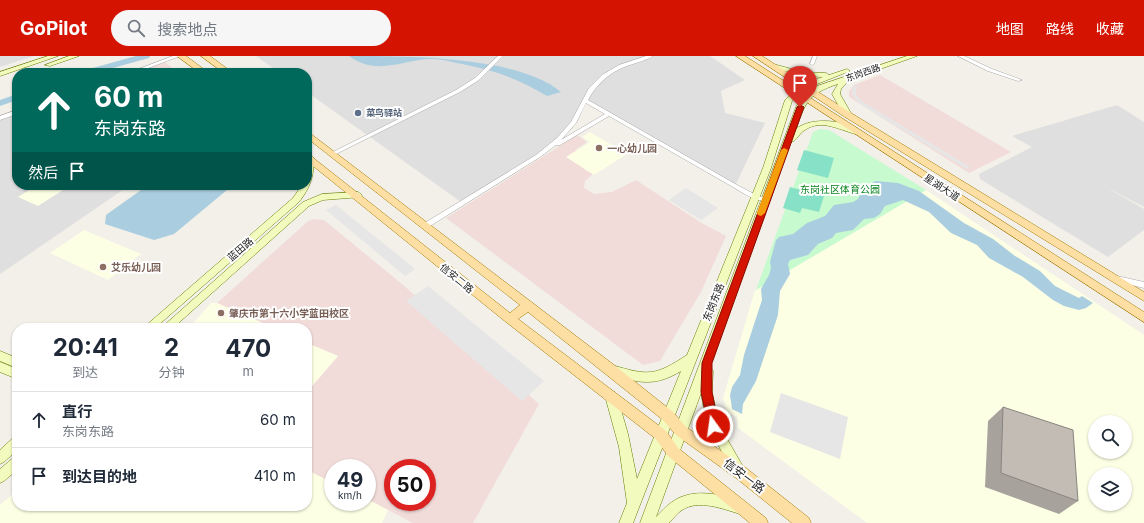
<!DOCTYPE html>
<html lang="zh">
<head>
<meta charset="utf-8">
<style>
  :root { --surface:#fff; --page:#f6f6f7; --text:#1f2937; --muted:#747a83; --line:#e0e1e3; --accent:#d41300 }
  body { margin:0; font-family:Inter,"Noto Sans SC",sans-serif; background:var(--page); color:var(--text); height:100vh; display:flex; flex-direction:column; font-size:15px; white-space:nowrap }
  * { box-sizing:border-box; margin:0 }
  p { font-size:13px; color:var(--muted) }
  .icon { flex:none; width:22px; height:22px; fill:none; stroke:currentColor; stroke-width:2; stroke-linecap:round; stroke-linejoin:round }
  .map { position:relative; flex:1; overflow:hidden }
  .side { position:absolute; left:12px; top:267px; width:300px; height:188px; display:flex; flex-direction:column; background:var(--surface); border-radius:16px; box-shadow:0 1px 3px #0004 }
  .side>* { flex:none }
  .guide { position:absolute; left:12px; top:12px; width:300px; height:122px; border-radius:16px; box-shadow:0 1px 3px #0004; background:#00695c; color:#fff; overflow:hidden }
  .controls { position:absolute; left:1088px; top:359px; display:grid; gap:8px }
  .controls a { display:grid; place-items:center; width:44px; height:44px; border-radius:50%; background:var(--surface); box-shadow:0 1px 3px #0004; font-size:20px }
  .speed { position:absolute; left:324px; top:403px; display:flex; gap:8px; font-size:20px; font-weight:700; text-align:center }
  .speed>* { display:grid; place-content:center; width:52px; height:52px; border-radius:50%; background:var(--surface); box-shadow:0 1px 3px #0004; line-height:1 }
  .speed small { font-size:10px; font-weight:400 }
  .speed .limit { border:6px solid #d22; background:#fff; color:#111 }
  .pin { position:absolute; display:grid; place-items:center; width:34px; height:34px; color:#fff; margin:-41px -17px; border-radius:50% 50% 50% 0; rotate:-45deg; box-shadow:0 0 4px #0007 }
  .pin .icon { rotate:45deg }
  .me { position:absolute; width:44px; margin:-22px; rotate:346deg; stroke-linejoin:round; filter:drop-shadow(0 0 3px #0008) }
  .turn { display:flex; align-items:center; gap:14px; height:84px; padding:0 16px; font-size:18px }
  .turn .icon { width:52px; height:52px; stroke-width:2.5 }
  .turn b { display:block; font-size:28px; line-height:34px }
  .then { display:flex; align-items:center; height:38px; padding:0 16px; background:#0003; gap:8px; font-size:15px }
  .eta { display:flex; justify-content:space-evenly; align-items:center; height:68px; text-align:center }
  .eta b { font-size:24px; font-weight:700; line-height:28px }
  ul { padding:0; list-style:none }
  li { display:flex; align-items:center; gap:12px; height:56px; padding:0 16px; border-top:1px solid var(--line) }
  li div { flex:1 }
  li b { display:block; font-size:15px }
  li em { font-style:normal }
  header { display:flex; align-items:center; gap:24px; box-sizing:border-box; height:56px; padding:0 20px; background:var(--accent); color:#fff }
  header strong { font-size:19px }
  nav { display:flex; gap:22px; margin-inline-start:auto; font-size:14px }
  .search { width:280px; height:36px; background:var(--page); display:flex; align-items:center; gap:10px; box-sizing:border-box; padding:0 14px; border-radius:22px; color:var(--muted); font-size:15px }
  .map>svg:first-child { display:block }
</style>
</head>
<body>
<header>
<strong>GoPilot</strong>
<div class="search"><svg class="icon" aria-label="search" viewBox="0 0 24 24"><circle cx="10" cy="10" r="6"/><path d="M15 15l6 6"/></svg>搜索地点</div>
<nav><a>地图</a><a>路线</a><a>收藏</a></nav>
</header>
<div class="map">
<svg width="1144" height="467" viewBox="0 0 1144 467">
  <rect width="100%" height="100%" fill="#f2f0e9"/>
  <g fill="#e0dfdf">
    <path d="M0,0h34l-34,11z"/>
    <path d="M256,0h454l35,24 -24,11 4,22 40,10 -30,63 -150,-86 -12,23 -35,33 -77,46 -154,-110v-19h-27z"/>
    <path d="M1117,49l27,17v85l-40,-21 40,23v21l-36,27 -128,-78 -1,-5 53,-27 -20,-11z"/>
    <path d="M17,56v73h113l-130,89v-156z"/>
  </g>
  <g fill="#f2dcd9" fill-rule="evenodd">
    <path d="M165,6l13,11h-44z"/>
    <path d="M880,19l131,77 -42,21 -120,-76v-6l5,-6z"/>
    <path d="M577,79l10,7 -12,8 19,13 -10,6 9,5 -8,7 -1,7 10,6 18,-2 24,-12 64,42 26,14 -25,56 -41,69 -17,4 -197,-147z"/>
    <path d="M313,163l11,1 78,64 137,120 -66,119h-60l-46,-24v-31h-34v15l-26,-13v-78l31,-36 -31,-13v-15h-33l-57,-25 90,-81zM393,412h34v34h-34z"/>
  </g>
  <g fill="#fdffe5" fill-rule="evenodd">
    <path d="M590,76l37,22 -33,21 -28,-18 24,-15 -8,-5z"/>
    <path d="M37,129h34l-33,21 -20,-9z"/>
    <path d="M926,134l218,145v188h-277l-129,-95 -1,-11 -10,-5 -4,-14 32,-108zM1095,366h30v30h-30zM1095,418h30v30h-30z"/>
    <path d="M84,174l57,24 -33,26 -58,-27z"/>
    <path d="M211,247h6l57,25h-85z"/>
    <path d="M307,287l31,13 -31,36z"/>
    <path d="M307,414l26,13v19h34v-3l21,11 -6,13h-382v-18l17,-15v16h290z"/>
  </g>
  <path fill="#c8fad0" d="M820,73l9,1 97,60 -170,100 57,-158z"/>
  <g fill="#87e1c6">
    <path d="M804,94l30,8 -6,20 -31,-8z"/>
    <path d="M790,131l34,9 -5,16 -17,-4 -2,5 -17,-5z"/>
  </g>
  <g fill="#e6e6e6">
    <path d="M855,30l4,1 -3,2v6l7,7 107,65 -3,2 -107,-65 -8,-10v-6z"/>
    <path d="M686,132l32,20 -17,12 -32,-20z"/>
    <path d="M336,149l79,64 -10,7 -79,-66z"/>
    <path d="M428,230l116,95 -22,20 -116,-100z"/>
    <path d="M781,337l67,24 -8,42 -70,-27z"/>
  </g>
  <g fill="#aacedf">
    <path d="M349,0c59,0 170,0 212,36l-14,4c-28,-17 -53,-26 -85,-32 -10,-2 -20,-5 -30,-5 -28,0 -55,18 -83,-3z"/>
    <path d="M876,125l22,2 21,8 45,32 29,16 22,17 25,15 15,15 24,12 3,-2 11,7 -7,5 -7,2 -15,-4 -11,-6 -30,-23 -34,-19 -12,-13 -26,-12 -22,-21 -26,-12 -18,6 -5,8 -6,4 -10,1 -11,11 -17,3 -4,5 -14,6 -10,11 -18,5 -2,4 2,10 -10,17 -2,24 -22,66 -13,23 -1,10 -10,-5 -2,-14 2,-8 8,-12 4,-20 18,-55 -1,-11 8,-14 2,-7 -1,-6 6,-22 3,-3 14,-3 14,-11 18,-7 9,-11 19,-3 5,-3 6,-12z"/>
    <path d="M148,129h85l-59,49 -20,6 -49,-16 1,-9z"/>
  </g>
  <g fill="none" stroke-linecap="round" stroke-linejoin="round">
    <g fill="#aacedf" fill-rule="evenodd">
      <path d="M136,0h14l-1,2 -54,15h-15l2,-2z"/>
      <path d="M17,38v6l-17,6v-6z"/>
    </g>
    <g stroke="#a9a9a9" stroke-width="1">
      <g id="street">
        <path d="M173,0h7l-45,17h-7z"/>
        <path d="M498,0h5l-24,24 -19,12 -128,64 -3,-2 127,-64 19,-12z"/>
        <path d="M646,0h7c-6,4 -15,6 -23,9 -19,6 -32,17 -42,35l149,85 21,11 10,3 1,1 -1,1c-12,1 -25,-8 -35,-14l-124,-71 -49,29h-4l-16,12 -113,71h-4l-1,-2 1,-2 113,-69 21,-17 14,-16 18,-34 13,-13 17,-10zM586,47l19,11 -44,26 15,-17z"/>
        <path d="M813,0h4l-3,8 -2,1 -2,-1z"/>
        <path d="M958,0h6l28,13 30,11 -4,1 -30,-10z"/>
        <path d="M17,54v4l-17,6v-4z"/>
        <path d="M1117,220l27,6v6l-29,-7 -1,-2 1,-2z"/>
      </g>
    </g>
    <g stroke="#667e04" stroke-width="1">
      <g id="secondary">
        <path d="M48,0h10l-58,20v-4z"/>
        <path d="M69,0h10l-29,10 -5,-1z"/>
        <path d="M907,0h10l-68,24 -8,9 -1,5 12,21 -1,2h-6l-13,-23 6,-10c-30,10 -32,17 -42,45 15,-13 53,-9 67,4l-4,2c-18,-4 -37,-17 -54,-5 -6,3 -8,11 -14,12l-81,225 3,4 -1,21 7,33 26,45 -2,4 -4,2 -4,-2 -28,-48 -6,-33 -45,124c5,-5 10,-11 16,-15 21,-15 50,-8 73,1l2,5 -2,5 -5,1c-17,-5 -41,-15 -58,-4 -5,3 -9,9 -13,13h-29l156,-416 7,-11 14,-10z"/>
        <path d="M773,8l30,8 23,1 3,2 18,-6 3,2 -43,17 -15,13 -21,67 -138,355h-14l8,-20 -8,-56 -14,-51 2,-4 4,-1 4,1 2,4 11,38 9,45 44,-108c-26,16 -42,12 -69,4l-4,-2 -2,-3 2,-3 4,-2c37,11 43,11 75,-10l76,-187 22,-68 16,-16 22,-7 -20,-1 -32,-9 -1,-1z"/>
        <path d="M310,99l4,3c0,18 -4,30 -15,44l-144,126h-12l150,-130 9,-13h5v-29z"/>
        <path d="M358,136l4,3 -1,2 -38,3 -14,6 -136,122h-12l142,-126 19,-8z"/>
        <path d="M0,295l17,7v10l-17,-7z"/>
        <path d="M0,306l17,7v10l-17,-7z"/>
        <path d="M17,380v14l-13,12 -4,2v-14l13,-12z"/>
        <path d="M17,400v14l-13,11 -4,2v-14l13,-11z"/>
      </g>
    </g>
    <g stroke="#a07900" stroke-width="1">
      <g id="primary">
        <path d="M177,0h9l23,17h-9z"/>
        <path d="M201,0h9l23,17h-9z"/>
        <path d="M736,0h9l399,256v10z"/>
        <path d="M753,0h9l89,57 293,179v9l-299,-184z"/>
        <path d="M307,75l307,234 59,47 13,15 60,41 63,50 2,5h-19l-56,-45 -60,-43 -13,-15 -135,-108 -10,7 148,112 12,17 88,70 2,5h-18l-82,-67 -12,-17 -150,-117 -199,-161v-8l203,160 10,-8 -213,-167z"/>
      </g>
    </g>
    <use href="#street" fill="#fff" fill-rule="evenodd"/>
    <use href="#secondary" fill="#f2fabe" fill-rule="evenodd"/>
    <use href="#primary" fill="#fddea3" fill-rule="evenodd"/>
  </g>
  <path fill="#a8a29c" d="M1003,351l75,94 -19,13 -74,-27 3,-66z"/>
  <g fill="#c3bcb5" stroke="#88847f">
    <path d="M118,15l4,2h-9z"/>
    <path d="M1003,351l70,23 5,71 -77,-28z"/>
  </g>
  <path fill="#d41300" stroke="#8a0c00" d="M800,49l4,2 -92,256v29l7,34 -2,4 -4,1 -3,-1 -2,-4 -7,-34 1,-29 95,-256z"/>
  <path fill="#f59e0b" d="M784,92l4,2 -23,63 -4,3 -3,-1 -1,-2 24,-63z"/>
  <circle fill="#5c6f8a" stroke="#fff" stroke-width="1.5" cx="358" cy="57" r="4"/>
  <g fill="#8d6e63" stroke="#fff" stroke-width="1.5">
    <circle cx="599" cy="92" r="4"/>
    <circle cx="103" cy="211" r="4"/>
    <circle cx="221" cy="257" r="4"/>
  </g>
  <g text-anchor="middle" stroke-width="4" stroke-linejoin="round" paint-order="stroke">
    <g font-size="9" fill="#222" stroke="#fff">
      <text transform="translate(863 17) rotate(-19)" y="3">东岗西路</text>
    </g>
    <g font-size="9" font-weight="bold" fill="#4e5e75" stroke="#fff" text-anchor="start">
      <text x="366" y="60">菜鸟驿站</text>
    </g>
    <g font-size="10" font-weight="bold" fill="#785e54" stroke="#fff" text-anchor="start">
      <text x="607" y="96">一心幼儿园</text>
      <text x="111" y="215">艾乐幼儿园</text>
      <text x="229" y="261">肇庆市第十六小学蓝田校区</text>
    </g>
    <g font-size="10" fill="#222" stroke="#fff">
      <text transform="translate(942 131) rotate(33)" y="4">星湖大道</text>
      <text transform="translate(240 193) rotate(-41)" y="4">蓝田路</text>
      <text transform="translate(457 222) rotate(39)" y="4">信安二路</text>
      <text transform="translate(713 246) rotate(-68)" y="4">东岗东路</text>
    </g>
    <g font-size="10" fill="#0b8520" stroke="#fff">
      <text x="840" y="137">东岗社区体育公园</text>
    </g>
    <g font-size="12" fill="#222" stroke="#fff">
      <text transform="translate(744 420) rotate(37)" y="4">信安一路</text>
    </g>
  </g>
</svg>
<div class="controls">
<a><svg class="icon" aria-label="search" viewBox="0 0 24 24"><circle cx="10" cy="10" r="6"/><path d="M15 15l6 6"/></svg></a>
<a><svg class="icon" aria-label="layers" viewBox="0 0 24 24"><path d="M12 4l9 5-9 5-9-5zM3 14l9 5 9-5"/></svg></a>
</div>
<div class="speed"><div>49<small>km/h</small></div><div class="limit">50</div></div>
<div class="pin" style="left:800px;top:51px;background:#d93025"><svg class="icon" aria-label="arrive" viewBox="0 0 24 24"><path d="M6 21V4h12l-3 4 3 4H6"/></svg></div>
<svg class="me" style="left:713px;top:370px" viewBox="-20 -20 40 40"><circle r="17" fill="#d41300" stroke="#fff" stroke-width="3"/><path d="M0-11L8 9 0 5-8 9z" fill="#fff"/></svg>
<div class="guide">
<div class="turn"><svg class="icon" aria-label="ahead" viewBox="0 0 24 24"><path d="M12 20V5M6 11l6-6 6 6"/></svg><div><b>60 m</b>东岗东路</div></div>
<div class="then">然后<svg class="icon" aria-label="arrive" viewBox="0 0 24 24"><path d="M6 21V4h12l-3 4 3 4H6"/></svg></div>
</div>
<section class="side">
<div class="eta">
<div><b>20:41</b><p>到达</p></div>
<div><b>2</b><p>分钟</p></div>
<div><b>470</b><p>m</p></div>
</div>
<ul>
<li><svg class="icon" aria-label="ahead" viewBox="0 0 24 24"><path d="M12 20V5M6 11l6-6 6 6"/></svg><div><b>直行</b><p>东岗东路</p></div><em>60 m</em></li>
<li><svg class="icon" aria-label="arrive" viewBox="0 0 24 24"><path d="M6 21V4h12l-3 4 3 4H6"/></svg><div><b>到达目的地</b></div><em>410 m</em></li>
</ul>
</section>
</div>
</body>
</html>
